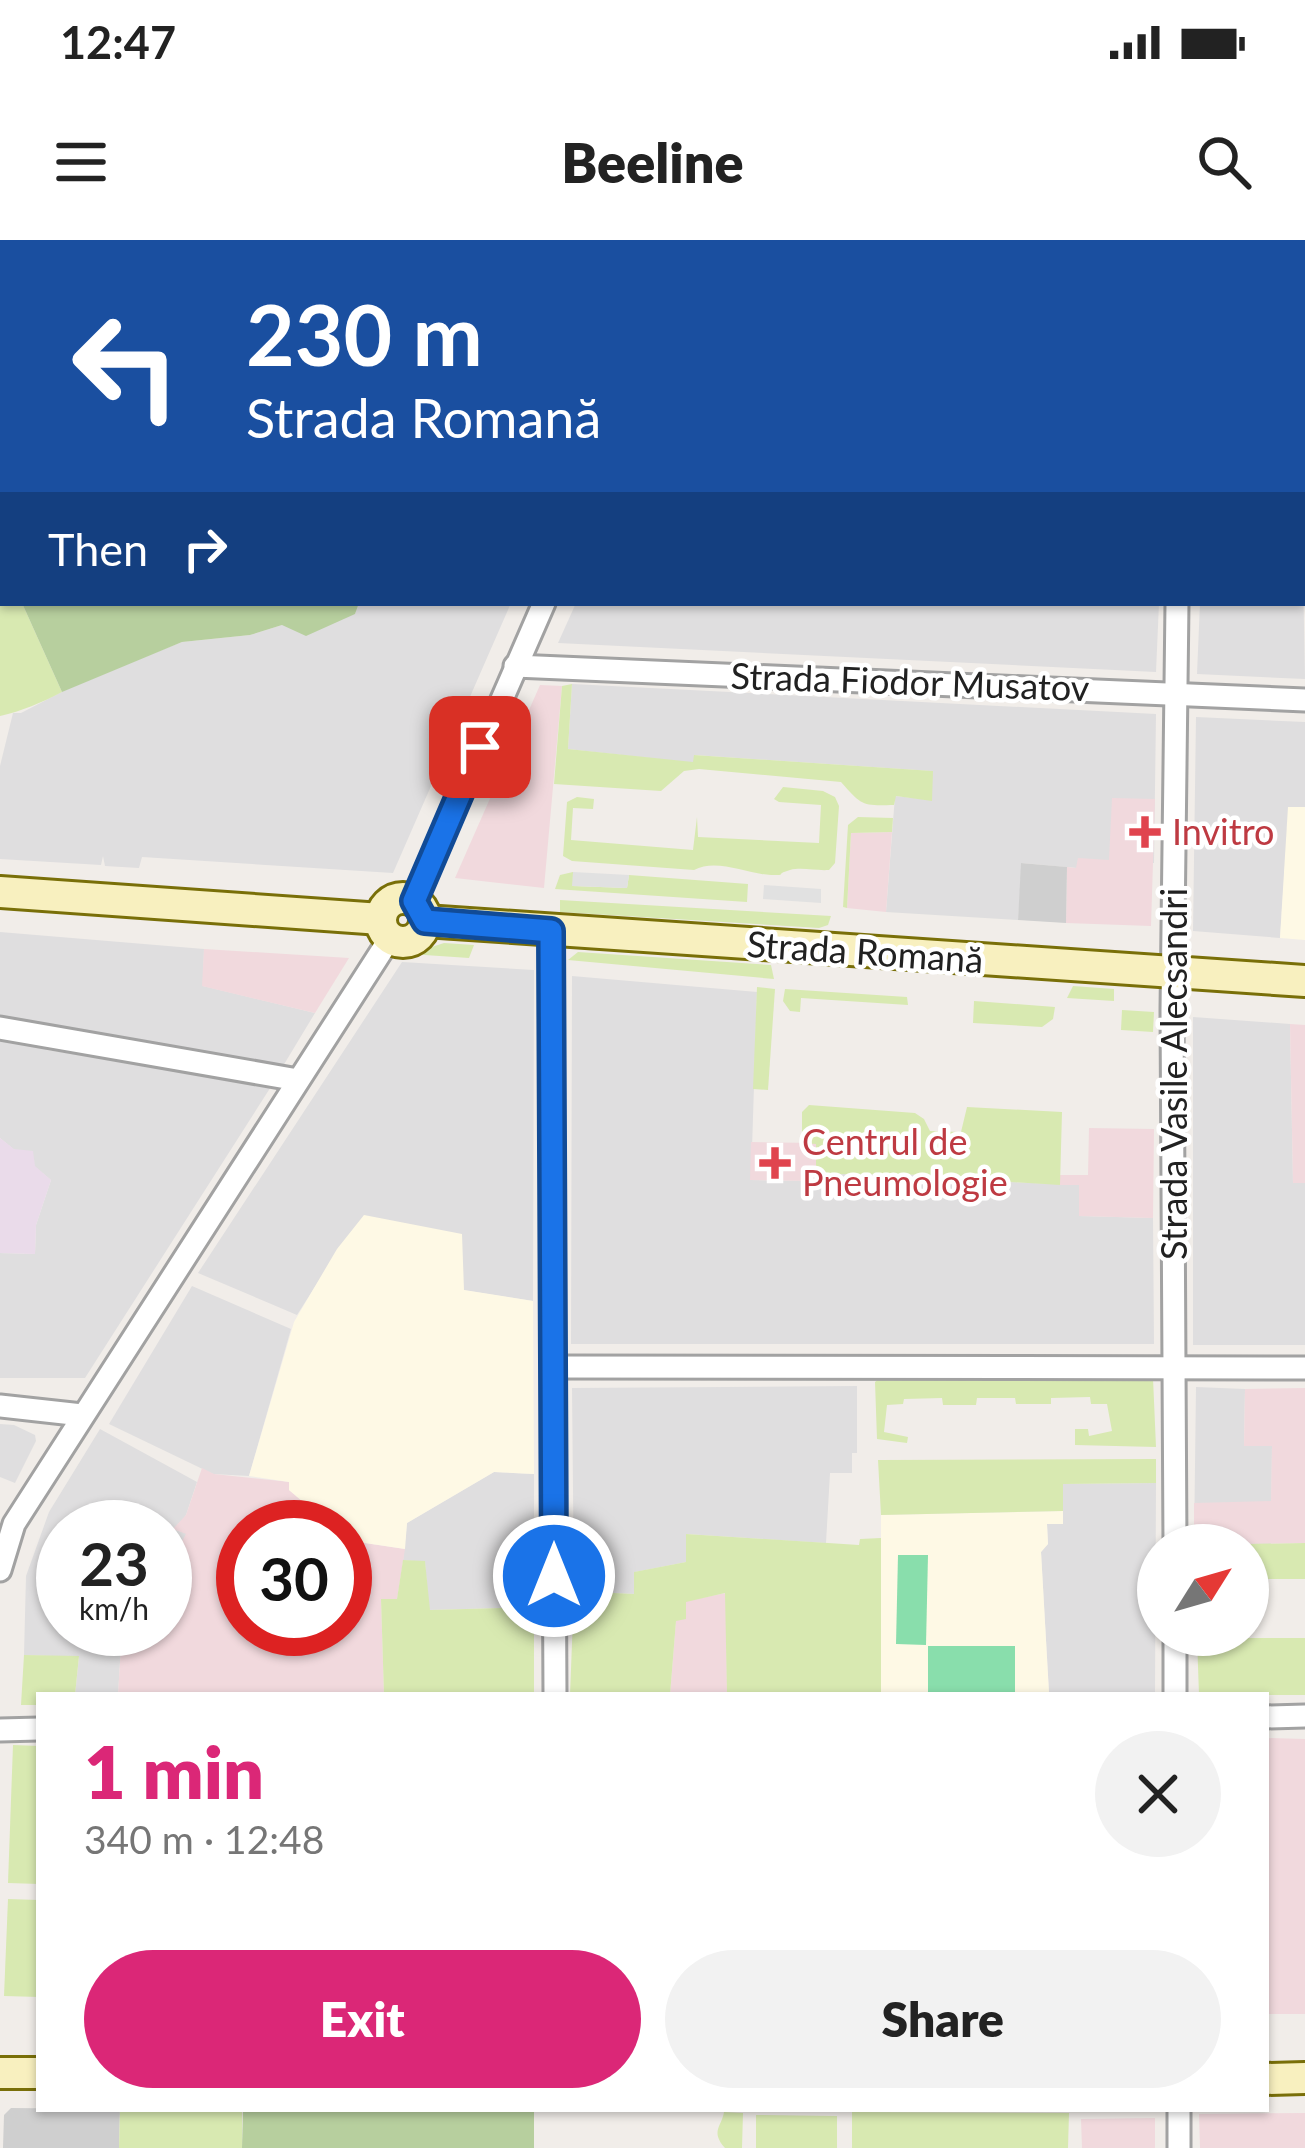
<!DOCTYPE html>
<html lang="en">
<head>
<meta charset="utf-8">
<style>
  :root { --surface:#fff; --page:#f2f2f2; --text:#222; --muted:#767676; --accent:#db2777 }
  body { margin:0; font-family:Lato,sans-serif; background:var(--page); color:var(--text); height:100vh; display:flex; flex-direction:column; font-size:45px; white-space:nowrap }
  * { box-sizing:border-box; margin:0 }
  p { font-size:39px; color:var(--muted) }
  .icon { flex:none; width:66px; height:66px; fill:none; stroke:currentColor; stroke-width:2; stroke-linecap:round; stroke-linejoin:round }
  .map { position:relative; flex:1; overflow:hidden }
  .sheet { position:absolute; left:36px; top:1452px; width:1233px; height:420px; display:flex; flex-direction:column; background:var(--surface); border-radius:0px; box-shadow:0 3px 9px #0004 }
  .sheet>* { flex:none }
  .top-card { position:absolute; left:0px; top:0px; width:1305px; height:366px; box-shadow:0 3px 9px #0004; background:#1a4fa0; color:#fff; overflow:hidden }
  .needle { width:78px; rotate:53deg }
  .controls { position:absolute; left:1137px; top:1284px; display:grid; gap:24px }
  .controls a { display:grid; place-items:center; width:132px; height:132px; border-radius:50%; background:var(--surface); box-shadow:0 3px 9px #0004; font-size:60px }
  .speed { position:absolute; left:36px; top:1260px; display:flex; gap:24px; font-size:60px; font-weight:700; text-align:center }
  .speed>* { display:grid; place-content:center; width:156px; height:156px; border-radius:50%; background:var(--surface); box-shadow:0 3px 9px #0004; line-height:1 }
  .speed small { font-size:30px; font-weight:400 }
  .speed .limit { border:18px solid #d22; background:#fff; color:#111 }
  .pin { position:absolute; display:grid; place-items:center; width:102px; height:102px; color:#fff; margin:-51px; border-radius:24px; box-shadow:0 6px 18px #0006 }
  .me { position:absolute; width:132px; margin:-66px; rotate:0deg; stroke-linejoin:round; filter:drop-shadow(0 0 9px #0008) }
  .turn { display:flex; align-items:center; gap:42px; height:252px; padding:0 48px; font-size:54px }
  .turn .icon { width:156px; height:156px; stroke-width:2.5 }
  .turn b { display:block; font-size:84px; line-height:102px }
  .then { display:flex; align-items:center; height:114px; padding:0 48px; background:#0003; gap:24px; font-size:45px }
  .round { display:grid; place-items:center; flex:none; width:126px; height:126px; border-radius:63px; background:var(--page) }
  .summary { display:flex; align-items:center; justify-content:space-between; height:204px; padding:0 48px }
  h1 { font-size:72px; font-weight:800; line-height:90px; color:var(--accent) }
  .button { display:flex; gap:24px; margin-top:auto; padding:24px 48px }
  .button a { flex:1; height:138px; border-radius:72px; background:var(--accent); color:#fff; font-size:48px; font-weight:800; line-height:138px; text-align:center }
  .button a+a { background:var(--page); color:var(--text) }
  .status { display:flex; justify-content:space-between; align-items:center; height:84px; padding:0 60px; background:var(--surface); direction:ltr }
  .status svg { height:33px; fill:currentColor }
  header { display:flex; justify-content:space-between; align-items:center; height:156px; padding:0 48px; background:var(--surface); font-size:54px; font-weight:800 }
  .map>svg:first-child { display:block }
</style>
</head>
<body>
<div class="status"><b>12:47</b><svg viewBox="0 0 49 12"><path d="M0 12V9h3v3zM5 12V6h3v6zM10 12V3h3v9zM15 12V0h3v12zM26 1h20v11H26zM47 4h2v5h-2z"/></svg></div>
<header><svg class="icon" aria-label="menu" viewBox="0 0 24 24"><path d="M4 6h16M4 12h16M4 18h16"/></svg>Beeline<svg class="icon" aria-label="search" viewBox="0 0 24 24"><circle cx="10" cy="10" r="6"/><path d="M15 15l6 6"/></svg></header>
<div class="map">
<svg width="1305" height="1908" viewBox="0 0 1305 1908">
  <rect width="100%" height="100%" fill="#f1ede9"/>
  <g fill="#dfdedf">
    <path d="M478,0h194l-2,3z"/>
    <path d="M1302,280l3,159 -108,-5 3,-71h102z"/>
    <path d="M359,363h152l-118,270 -251,-16 -3,11 -34,-2 -2,-10 -2,9 -101,-6v-93l13,-53h8l62,-32 99,-39 68,-7 32,-10 73,-11z"/>
    <path d="M576,363h583l-3,69 -598,-29z"/>
    <path d="M572,444l584,30 -2,149 -76,-4 -1,9 -55,-5 -4,57 -132,-8 9,-116 37,4v-29l-237,-16 -1,8 -126,-14z"/>
    <path d="M1196,477l109,5v85h-16l-9,131 -87,-7z"/>
    <path d="M0,692l204,17 -1,37 112,27 -35,58 -49,-14 -231,-35z"/>
    <path d="M402,722l132,8 -1,331 -70,-11 -124,-41 -42,66 -99,-42z"/>
    <path d="M572,736l185,16 -6,188 73,1 2,-7 128,1 3,17 53,-10 69,3 1,31 73,2 1,126h-583z"/>
    <path d="M1193,777l97,7 3,158 12,1v162h-112z"/>
    <path d="M0,792l44,9 2,9 228,32 -189,296h-85v-125l35,1 1,-29 15,-45 -51,-42z"/>
    <path d="M192,1046l99,43 -42,147 -36,-2 -104,-50z"/>
    <path d="M857,1146v67h-5v20h-22l-4,70 -140,-9v28l-51,10v22l-61,-3 -2,-203z"/>
    <path d="M1196,1147l49,2 -1,56 28,1 -1,98 -77,1z"/>
    <path d="M0,1184l14,1 21,10 1,6 -21,42 -15,-6z"/>
    <path d="M100,1189l97,53 -11,33 -11,15 12,3 -6,11 1,25h-17v-42h-102v102h59l-4,66h-43l4,-38 -55,-2 2,-79 23,-64z"/>
    <path d="M494,1232l40,2v133l-105,3 -4,-48 -22,-2 4,-37z"/>
    <path d="M1156,1243l-1,212 -106,-2 -8,-141 7,-8 -1,-20 16,-1 -1,-39z"/>
  </g>
  <g fill="#f1d9dd">
    <path d="M738,0h567v5l-569,-2z"/>
    <path d="M540,445l22,1 -18,202 -89,-10z"/>
    <path d="M1112,558l43,1 -4,127 -85,-3 1,-56 9,1 2,-10 31,2z"/>
    <path d="M892,592l-6,80 -39,-4 4,-75z"/>
    <path d="M204,709l145,9 -34,55 -113,-27z"/>
    <path d="M1290,784l15,1v158h-12z"/>
    <path d="M1089,888l65,1 -1,89 -74,-2v-31h-19v-10h28z"/>
    <path d="M751,902l65,1v38l-66,-1z"/>
    <path d="M1305,1148v155l-111,2v-42l77,-2 1,-55h-28l1,-57z"/>
    <path d="M202,1228l12,6 76,8 -1,8 13,11 14,26h-73v102h102v-89l60,9 -8,51h-16l3,95h-266l4,-66h43v-60h17l-1,-26 5,-9 -13,-5 13,-14z"/>
    <path d="M726,1353l1,102h-57l6,-74 10,-20z"/>
    <path d="M1266,1498l39,1v275h-39z"/>
    <path d="M1305,1873v35h-105l-1,-34z"/>
    <path d="M1155,1878v30h-73l-1,-29z"/>
  </g>
  <path fill="#eadbea" d="M0,898l14,11 19,2 2,15 16,14 -15,45 -1,29 -35,-1z"/>
  <g fill="#fef9e5">
    <path d="M1288,567h17v133l-25,-2z"/>
    <path d="M364,975l98,19 2,56 69,11 1,173 -40,-2 -87,51 -2,26 -60,-9v-13h-29l-14,-26 -13,-11v-8l-40,-6 45,-154 43,-73z"/>
    <path d="M1063,1271v13h-16l1,20 -7,8 8,141 -168,2v-180z"/>
  </g>
  <g fill="#cfcfcf">
    <path d="M1021,623l46,4 -1,56 -48,-3z"/>
    <path d="M11,1868l109,1 -1,39h-116l1,-33z"/>
  </g>
  <g fill="#d8e9b1">
    <path d="M0,313l3,50h19l40,89c-21,11 -40,19 -62,24z"/>
    <path d="M572,444l-4,65 125,13 1,-7 239,16 -1,30 -36,-5 -2,9c-31,1 -32,1 -53,-23l-142,-13 -15,2 -23,20 -107,-7 8,-98z"/>
    <path d="M783,547l40,4 12,6 4,9 -4,57 -6,7c-13,1 -27,-3 -39,0 -18,5 0,5 -19,5 -25,-1 -54,-17 -77,-5l-122,-9 -9,-5 4,-54 10,-5 17,2 -1,10 -20,-1 -2,32 122,10 4,-33 1,20 121,6 2,-38 -42,-3 -5,-3z"/>
    <path d="M858,577l35,1 -1,14 -41,1 -4,75 -4,-1 5,-82z"/>
    <path d="M573,632v14l54,2 2,-13 119,9 -1,18 -192,-13 5,-14z"/>
    <path d="M560,660l271,16 -3,9 -9,3 -259,-16z"/>
    <path d="M444,703l30,2 -5,13 -59,-4z"/>
    <path d="M578,712l193,13 3,14 -206,-19z"/>
    <path d="M1073,746l41,3v12l-47,-3z"/>
    <path d="M757,747l18,2 -7,101 -15,-1z"/>
    <path d="M785,749l122,8 1,8 -107,-7 -1,14 -10,-1 -7,-10z"/>
    <path d="M974,761l81,6 -2,12 -11,8 -69,-4z"/>
    <path d="M1122,770l32,2 -1,20 -32,-2z"/>
    <path d="M809,865l106,8 9,6 6,12 31,1 6,-25 95,5 -2,73 -50,-3 -54,10 -2,-17 -128,-1 -1,7h-9v-37l-14,-1v-31z"/>
    <path d="M882,1136l271,2 3,69 -81,-2v-16h13l1,7 23,-5 -5,-27h-16l-1,-7 -39,1v6h-35l-1,-6h-38l-1,7h-33l-1,-7 -38,1 -1,5 -16,1 -3,27 24,5 -1,6 -30,-4 -2,-57z"/>
    <path d="M1156,1219v24l-93,1v27l-182,4 -3,-55z"/>
    <path d="M686,1294l173,11 1,-6 21,-1v157h-154l-2,-102 -39,9v17l-10,2 -6,74h-100l4,-104 60,3v-22l52,-10z"/>
    <path d="M1305,1303v36h-57v-34h-54z"/>
    <path d="M403,1320l22,1 5,49 104,-3v88h-150l-3,-96h16z"/>
    <path d="M1197,1398h108v57h-106z"/>
    <path d="M24,1415l55,1 -4,39h-36v10h-18z"/>
    <path d="M13,1505l26,1v138l-31,-1z"/>
    <path d="M8,1659l31,1v97l-35,-1z"/>
    <path d="M120,1869h122v39h-123z"/>
    <path d="M724,1872l19,1 -1,35h-17c-15,-17 -3,-22 -1,-36z"/>
    <path d="M852,1872l217,1 -1,35h-216z"/>
    <path d="M756,1875l81,1v32h-81z"/>
  </g>
  <g fill="#b7cf9e">
    <path d="M0,0h478l1,3h-476v317z"/>
    <path d="M22,363h337l-4,11 -49,22 -24,-11 -32,10 -68,7 -120,50z"/>
    <path d="M243,1869l291,2v37h-292z"/>
  </g>
  <g fill="#89deac">
    <path d="M898,1315h30l-2,90 -30,-1z"/>
    <path d="M928,1406h87v48l-87,-1z"/>
  </g>
  <g fill="#e1e1e1">
    <path d="M573,632l56,3 -2,13 -55,-2z"/>
    <path d="M764,645l57,4v14l-58,-4z"/>
  </g>
  <g fill="none" stroke-linecap="round" stroke-linejoin="round">
    <g stroke="#a2a2a2" stroke-width="27">
      <g id="street">
        <path d="M700,3l1,-3"/>
        <path d="M1302,256h3"/>
        <path d="M515,426l790,34"/>
        <path d="M414,661l130,-298"/>
        <path d="M551,691l4,764"/>
        <path d="M0,788l298,52"/>
        <path d="M553,1127l752,1"/>
        <path d="M0,1166l82,9"/>
        <path d="M1175,1305l-3,-535 5,-407"/>
        <path d="M0,1330l14,-46 376,-586"/>
        <path d="M1175,1395v60"/>
        <path d="M1266,1477l39,-1"/>
        <path d="M0,1490l39,-1"/>
        <path d="M1179,1869v39"/>
      </g>
    </g>
    <g stroke="#796f08" stroke-width="36">
      <g id="secondary">
        <path d="M0,652l381,27"/>
        <circle cx="403" cy="680" r="22"/>
        <path d="M425,681l880,60"/>
        <path d="M0,1833h39"/>
        <path d="M1266,1839l39,-1"/>
      </g>
    </g>
    <use href="#street" stroke="#fff" stroke-width="21"/>
    <use href="#secondary" stroke="#f8f0bf" stroke-width="30"/>
  </g>
  <g fill="none" stroke-linecap="round" stroke-linejoin="round">
    <g stroke="#114b97" stroke-width="30">
      <path id="route" d="M480,507l-66,154 11,20 126,10 3,645"/>
    </g>
    <use href="#route" stroke="#1a73e8" stroke-width="21"/>
  </g>
  <g fill="#e0444e" stroke="#fff" stroke-width="4.5">
    <path d="M1139 574h12v12h12v12h-12v12h-12v-12h-12v-12h12z"/>
    <path d="M769 905h12v12h12v12h-12v12h-12v-12h-12v-12h12z"/>
  </g>
  <g text-anchor="middle" stroke-width="9" stroke-linejoin="round" paint-order="stroke">
    <g font-size="36" fill="#212121" stroke="#fff">
      <text transform="translate(910 442) rotate(2)" y="13">Strada Fiodor Musatov</text>
      <text transform="translate(865 712) rotate(4)" y="13">Strada Romană</text>
      <text transform="translate(1174 834) rotate(-90)" y="13">Strada Vasile Alecsandri</text>
    </g>
    <g font-size="36" fill="#be3a42" stroke="#fff" text-anchor="start">
      <text x="1172" y="605">Invitro</text>
      <text x="802" y="915">Centrul de<tspan x="802" dy="41">Pneumologie</tspan></text>
    </g>
  </g>
</svg>
<div class="controls">
<a><svg class="needle" viewBox="-14 -14 28 28"><path d="M0-13l5 13h-10z" fill="#e53935"/><path d="M0 13l5-13h-10z" fill="#767676"/></svg></a>
</div>
<div class="speed"><div>23<small>km/h</small></div><div class="limit">30</div></div>
<div class="pin" style="left:480px;top:507px;background:#d93025"><svg class="icon" aria-label="arrive" viewBox="0 0 24 24"><path d="M6 21V4h12l-3 4 3 4H6"/></svg></div>
<svg class="me" style="left:554px;top:1336px" viewBox="-20 -20 40 40"><circle r="17" fill="#1a73e8" stroke="#fff" stroke-width="3"/><path d="M0-11L8 9 0 5-8 9z" fill="#fff"/></svg>
<div class="top-card">
<div class="turn"><svg class="icon" aria-label="left" viewBox="0 0 24 24"><path d="M17 20v-9H6M10 6l-5 5 5 5"/></svg><div><b>230 m</b>Strada Romană</div></div>
<div class="then">Then<svg class="icon" aria-label="right" viewBox="0 0 24 24"><path d="M7 20v-9h11M14 6l5 5-5 5"/></svg></div>
</div>
<section class="sheet">
<div class="summary"><div><h1>1 min</h1><p>340 m · 12:48</p></div><a class="round"><svg class="icon" aria-label="close" viewBox="0 0 24 24"><path d="M6 6l12 12M18 6L6 18"/></svg></a></div>
<div class="button"><a>Exit</a><a>Share</a></div>
</section>
</div>
</body>
</html>
